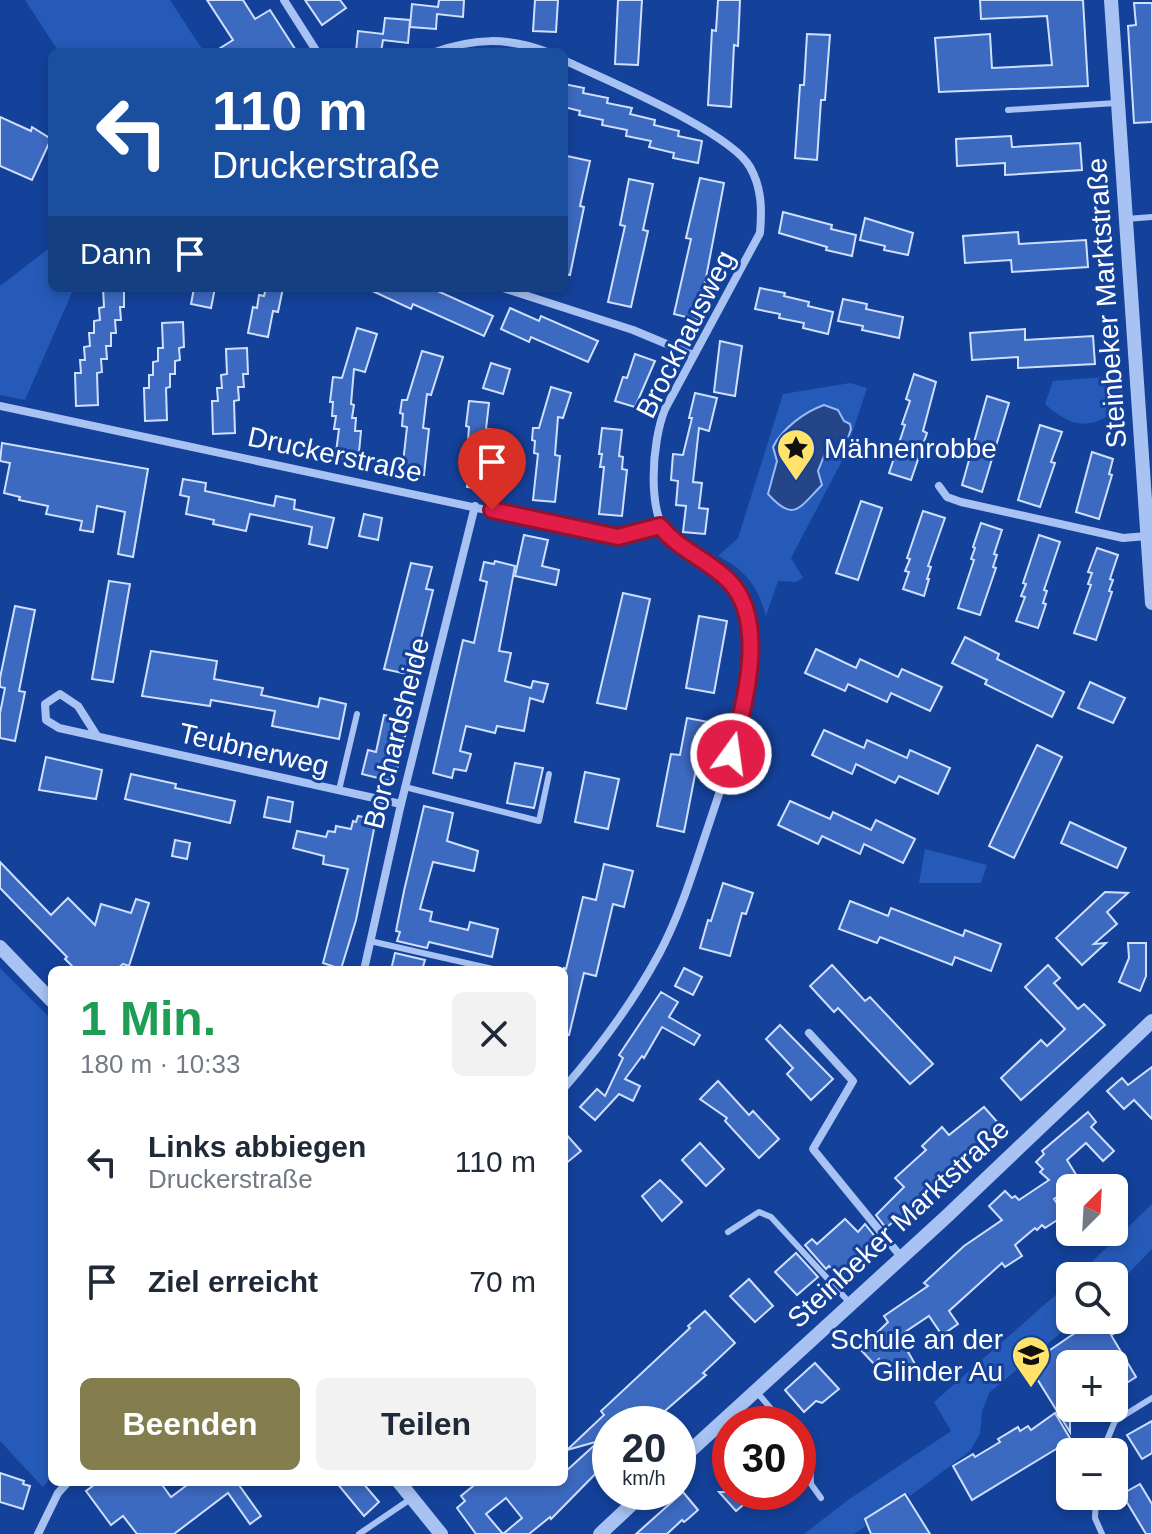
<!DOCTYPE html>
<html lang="de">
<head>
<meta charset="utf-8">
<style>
  :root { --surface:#fff; --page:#f2f2f3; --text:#1f2937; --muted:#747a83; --accent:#847d4e }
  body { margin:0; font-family:Arial,sans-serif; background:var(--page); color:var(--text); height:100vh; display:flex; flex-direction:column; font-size:30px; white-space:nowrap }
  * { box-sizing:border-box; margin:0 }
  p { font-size:26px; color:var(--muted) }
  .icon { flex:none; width:44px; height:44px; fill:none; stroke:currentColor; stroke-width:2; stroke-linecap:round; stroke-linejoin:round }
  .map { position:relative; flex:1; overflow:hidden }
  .details { position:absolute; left:48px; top:966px; width:520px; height:520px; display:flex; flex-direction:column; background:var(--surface); border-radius:12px; box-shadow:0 4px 12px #0003 }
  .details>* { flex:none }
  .guide { position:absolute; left:48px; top:48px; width:520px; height:244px; border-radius:12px; box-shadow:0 4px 12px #0003; background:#1a4fa0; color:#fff; overflow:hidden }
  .needle { width:52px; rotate:24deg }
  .buttons { position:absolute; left:1056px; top:1174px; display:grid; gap:16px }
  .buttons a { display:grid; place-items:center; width:72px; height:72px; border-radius:12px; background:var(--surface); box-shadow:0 4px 12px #0003; font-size:40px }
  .speed { position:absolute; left:592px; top:1406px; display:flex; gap:16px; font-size:40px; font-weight:700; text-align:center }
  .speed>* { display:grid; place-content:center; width:104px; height:104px; border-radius:50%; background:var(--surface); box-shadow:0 4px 12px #0003; line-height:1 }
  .speed small { font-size:20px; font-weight:400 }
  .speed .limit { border:12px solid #d22; background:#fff; color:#111 }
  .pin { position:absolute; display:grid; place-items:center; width:68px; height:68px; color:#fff; margin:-82px -34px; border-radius:50% 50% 50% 0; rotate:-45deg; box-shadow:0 0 8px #0007 }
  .pin .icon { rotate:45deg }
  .me { position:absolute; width:88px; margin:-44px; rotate:14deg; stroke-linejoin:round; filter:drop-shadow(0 0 6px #0008) }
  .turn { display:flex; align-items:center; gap:28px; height:168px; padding:0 32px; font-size:36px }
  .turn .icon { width:104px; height:104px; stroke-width:2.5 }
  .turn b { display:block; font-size:56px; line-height:68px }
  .then { display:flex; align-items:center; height:76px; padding:0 32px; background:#0003; gap:16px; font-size:30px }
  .round { display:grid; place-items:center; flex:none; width:84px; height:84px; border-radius:12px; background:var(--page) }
  .overview { display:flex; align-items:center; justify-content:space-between; height:136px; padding:0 32px }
  h1 { font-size:48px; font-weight:600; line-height:60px; color:#1e9e55 }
  .cta { display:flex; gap:16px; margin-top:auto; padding:16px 32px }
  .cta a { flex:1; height:92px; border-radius:12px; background:var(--accent); color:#fff; font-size:32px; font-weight:600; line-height:92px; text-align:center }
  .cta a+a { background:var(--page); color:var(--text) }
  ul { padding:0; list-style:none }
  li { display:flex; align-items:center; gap:24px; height:120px; padding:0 32px }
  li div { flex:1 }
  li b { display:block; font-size:30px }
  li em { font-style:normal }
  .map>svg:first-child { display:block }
</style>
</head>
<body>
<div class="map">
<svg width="1152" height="1534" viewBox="0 0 1152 1534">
  <rect width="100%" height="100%" fill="#14419a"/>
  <g fill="#265ab8" fill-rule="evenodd">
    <path d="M25,0h145l34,52h-145z"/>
    <path d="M52,246v42h22l-49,112 -25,-5v-109z"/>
    <path d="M1122,376l2,29c-31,24 -49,26 -79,-1l8,-23z"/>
    <path d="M850,383l17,5 -22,67 -54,103 12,20 -7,4 -18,-1 -12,35c-8,-30 -21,-46 -48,-60l20,-18 45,-144zM824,405l14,5 6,11 -18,30 -8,20 4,14 -26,24 -28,-15 9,-33 1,-24 33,-27z"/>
    <path d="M925,849l62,16 -6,18h-62z"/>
    <path d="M0,968l52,52v456l-9,11 -43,-46z"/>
    <path d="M1152,1204v45l-38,39v-12h-37z"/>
    <path d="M1070,1282v38h6l-87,73 -7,19 -2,22 -10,17 -60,45 -5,-4 -42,27 3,7 -12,8h-50l44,-34 103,-69 -17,-29z"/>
  </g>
  <path fill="#244588" stroke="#9abbf6" stroke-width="2" d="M824,405l14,5 6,11 6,3 1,5 -6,17 -19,5 -8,20 4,14c-23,23 -28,38 -54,9l9,-33 -4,-14c9,-18 31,-35 51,-42z"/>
  <g fill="#3d6ac1" stroke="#cfe0fd" stroke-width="2" fill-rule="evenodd">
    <path d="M207,0h36l12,19 15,-9 27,42h-83l19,-12z"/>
    <path d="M305,0h35l6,8 -24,17z"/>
    <path d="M439,0h25l-1,17 -26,-3 -1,15 -26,-2 2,-23 26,3z"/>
    <path d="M535,0h23l-2,32 -23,-1z"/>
    <path d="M618,0h24l-4,65 -23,-1z"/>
    <path d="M718,0h22l-2,46 -4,-1 -3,62 -23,-2 4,-75 4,1z"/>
    <path d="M980,0h103l5,86 -149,6 -4,-54 55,-4 2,34 60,-3 -5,-49 -66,3z"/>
    <path d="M1134,3h18v119l-18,1 -6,-97 8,-1z"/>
    <path d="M385,18l25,2 -2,23 -25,-3 -2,12h-25l2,-21 25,3z"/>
    <path d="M807,34l23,1 -5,65h-4l-4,60 -22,-2 5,-73h4z"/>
    <path d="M564,84l20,4 -1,5 25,5 -1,5 25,5 -2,6 25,6 -1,5 25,6 -1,5 24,5 -4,22 -25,-5 1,-5 -25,-6 2,-6 -25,-5 1,-6 -25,-5 1,-5 -24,-5 1,-4 -16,-4z"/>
    <path d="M0,117l31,14 1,-4 19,12 -19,41 -32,-14z"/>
    <path d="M1011,136l1,11 68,-4 2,27 -77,5v-12l-48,3 -1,-27z"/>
    <path d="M567,156l23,5 -10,45 4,1 -14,68 -6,-1v-106z"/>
    <path d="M700,178l24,5 -26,137 -24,-6 17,-75 -5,-1z"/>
    <path d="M629,179l24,5 -10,46 5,1 -17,76 -23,-5 17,-76 -5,-1z"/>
    <path d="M783,212l49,13 -1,4 25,6 -4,21 -26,-6 1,-3 -48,-14z"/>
    <path d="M865,218l48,15 -5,22 -24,-5 1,-4 -25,-6z"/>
    <path d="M1018,232l1,12 67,-4 2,27 -76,5 -1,-12 -46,3 -2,-27z"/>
    <path d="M103,288h21v19h-4l1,13h-6l1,13h-5v13h-5l1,13h-6l1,13 -5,1 1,32 -22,1 -1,-33h6l-1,-13h5l-1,-13 6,-1 -1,-13h5v-12l6,-1 -1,-12 5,-1z"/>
    <path d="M194,288h21l-4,20 -20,-4z"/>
    <path d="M266,288h17l-5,24 -5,-1 -5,26 -20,-4 5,-26 4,1 2,-13 5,1z"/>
    <path d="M366,288h65l62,28 -9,20 -71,-32 -2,5z"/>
    <path d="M760,288l25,5 -1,3 25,6 -1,4 25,6 -5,22 -25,-6 1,-5 -25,-5 1,-4 -25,-5z"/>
    <path d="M843,299l24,5 -1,5 37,8 -4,21 -37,-8 1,-4 -25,-5z"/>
    <path d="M510,308l29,13 2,-5 57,25 -10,21 -57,-25 -2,5 -28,-13z"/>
    <path d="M183,322l1,25 -5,1 1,12 -5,1v13h-5v13l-4,1 1,32 -22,1 -1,-33h5v-13h4v-13l5,-1v-13h5l-1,-25z"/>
    <path d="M357,328l20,6 -12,38 -11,-3 -3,35 3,1 -2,13h4l-1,13h6l-3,32 -23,-3 4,-31h-5l2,-13h-4l1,-14h-3l3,-25 9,1z"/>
    <path d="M1025,329v11l68,-4 2,28 -77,4v-11l-46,3 -2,-27z"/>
    <path d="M720,341l22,5 -7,50 -21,-4z"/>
    <path d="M247,348l1,26h-5l1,13h-6l1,13 -5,1 1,32 -22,1 -1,-33h6l-1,-13h5l-1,-13 6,-1 -1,-25z"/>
    <path d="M422,351l21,6 -12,38 -4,-1 -4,34 6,1 -5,46 -22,-3 5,-45 -5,-1 1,-12 -3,-1 2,-13h5z"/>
    <path d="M635,354l20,7 -20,46 -20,-6 8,-24 4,1z"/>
    <path d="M491,363l19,6 -7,25 -20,-6z"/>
    <path d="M914,374l22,8 -13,49 4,2 -16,47 -22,-7 16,-48 -3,-1 8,-23 -4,-2z"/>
    <path d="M551,387l20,6 -8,25 -5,-1 -3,38 5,1 -5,46 -22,-2 5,-46 -4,-1 1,-12 -3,-1 1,-12h6z"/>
    <path d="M695,393l22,5 -8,33 -10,-3 -6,54 9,1 -3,25 9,1 -3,25 -22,-2 3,-26 -10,-1 2,-24 -7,-1 2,-26 10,1 9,-37h-3z"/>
    <path d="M987,396l22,7 -27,89 -20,-7z"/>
    <path d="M469,401l20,2 -3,26h4l-1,14h6l-6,47 -22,-3 6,-47h-5l1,-13 -3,-1z"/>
    <path d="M1040,425l22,7 -11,30 4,1 -15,44 -22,-7z"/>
    <path d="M602,428l20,2 -3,26 4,1 -1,12 5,1 -5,46 -23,-2 5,-47h-4l2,-13h-3z"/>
    <path d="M2,443l146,26 -15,88 -15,-3 7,-42 -28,-6 -4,26 -13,-2 2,-9 -36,-7 2,-8 -29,-6 1,-3 -16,-4 6,-30 -10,-2z"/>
    <path d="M1092,452l21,7 -4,15 3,1 -13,44 -23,-7z"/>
    <path d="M183,479l23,4 -1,8 69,15 2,-10 19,4 -1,9 40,9 -7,30 -18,-4 3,-17 -62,-13 -4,17 -33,-7 1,-4 -28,-6 3,-17 -9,-2z"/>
    <path d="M861,501l21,7 -24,72 -22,-7z"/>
    <path d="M923,511l22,7 -17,48 3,1 -4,12h2l-5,17 -21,-7 6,-17 -4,-1 5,-12 -3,-1z"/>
    <path d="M364,514l18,4 -4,22 -19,-4z"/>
    <path d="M981,523l21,7 -8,24 3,1 -4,12 3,1 -16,47 -22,-7 16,-48 -3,-1 4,-11 -2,-1z"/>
    <path d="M524,535l24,5 -6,26 17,4 -3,15 -41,-9z"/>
    <path d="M1039,535l21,7 -16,48 3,1 -4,12 3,1 -8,24 -22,-7 9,-24 -4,-1 5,-12 -3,-1z"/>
    <path d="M1097,548l21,7 -8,24 3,1 -4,11 3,1 -16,48 -22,-7 17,-48 -3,-1 4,-11 -4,-1z"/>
    <path d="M495,561l20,5 -16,85 12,2 -6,28 26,7 2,-7 15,3 -5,18 -13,-4 -6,33 -27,-5 -2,7 -29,-7 -6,25 11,3 -5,17 -12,-2 -2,9 -19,-5 30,-133 11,3 13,-61 -7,-2 4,-18 10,2z"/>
    <path d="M411,563l21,4 -6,22 7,1 -21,85 -28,-6z"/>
    <path d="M109,581l21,3 -17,98 -21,-3z"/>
    <path d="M623,593l27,6 -24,110 -29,-6z"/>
    <path d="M15,606l20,4 -16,81 6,1 -10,49 -15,-3v-25l5,-25 -5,-1v-9z"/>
    <path d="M699,616l28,5 -13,72 -28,-5z"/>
    <path d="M965,637l34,17 -2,5 67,33 -12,25 -67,-33 2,-4 -35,-17z"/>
    <path d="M816,649l40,19 4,-9 38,18 4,-8 40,18 -12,24 -39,-18 -4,9 -39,-18 -3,7 -40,-18z"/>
    <path d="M151,651l66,10 -3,18 49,9 -2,7 57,12 2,-9 26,6 -7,35 -67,-13 3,-15 -64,-11 -1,6 -68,-10z"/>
    <path d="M1090,682l35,16 -12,25 -35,-15z"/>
    <path d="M384,715l25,5 -15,62 -32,-8 6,-24 8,2z"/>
    <path d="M687,718l27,5 -7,37 -9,-1 -14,73 -27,-6 14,-72 9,1z"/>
    <path d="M824,730l40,18 3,-8 40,18 3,-8 40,18 -12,26 -39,-18 -4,7 -39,-19 -4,10 -40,-19z"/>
    <path d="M1037,745l25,12 -48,101 -25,-12z"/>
    <path d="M46,757l56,13 -6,29 -57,-9z"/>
    <path d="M515,763l28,5 -9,40 -27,-5z"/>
    <path d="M585,772l34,7 -11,50 -33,-7z"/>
    <path d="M131,774l45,10 -1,4 60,13 -5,22 -105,-24z"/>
    <path d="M268,797l25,5 -3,20 -26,-5z"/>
    <path d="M790,801l40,18 3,-7 38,18 5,-10 39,19 -12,24 -39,-19 -4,10 -38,-18 -4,8 -40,-19z"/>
    <path d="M424,806l29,7 -6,28 31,10 -4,20 -41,-9 -13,47 12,3 -2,9 38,9 2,-8 28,7 -6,28 -63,-15 -2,6 -30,-7 3,-9 -4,-1 8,-40z"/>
    <path d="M358,816l18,3 -20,101 -15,49 -18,-6 25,-94 -25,-5 1,-8 -31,-8 4,-17 29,6 2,-6 7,1 1,-6 15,3 2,-8 3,1z"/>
    <path d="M1070,822l56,26 -9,20 -56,-25z"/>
    <path d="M175,840l15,3 -3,16 -15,-3z"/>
    <path d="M0,862l51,53 17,-17 27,27 6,-21 30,9 5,-14 13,4 -20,63 -6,-2 -7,6h-40l-11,-11 2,-2 -67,-69z"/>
    <path d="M604,864l29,7 -9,36 -11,-3 -17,72 -12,-3 -15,62 -5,-1v-66l2,1 17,-72 13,3z"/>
    <path d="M723,883l30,10 -7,21 -4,-1 -12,43 -30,-8 8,-28 3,1z"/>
    <path d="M1105,892l23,1 -21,19 10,12 -23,20 12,-1 -24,22 -26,-27z"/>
    <path d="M850,901l38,15 3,-8 72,28 2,-6 36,14 -10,27 -36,-14 -3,8 -72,-28 -3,6 -38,-14z"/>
    <path d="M1128,943h18v33l-6,15 -21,-9 10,-24z"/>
    <path d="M395,953l30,7 -3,10h-31z"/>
    <path d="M832,965l33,36 5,-4 63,67 -23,20 -72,-76 -4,4 -24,-26z"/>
    <path d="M1048,965l12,13 -6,5 24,26 6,-5 21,21 -84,75 -20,-22 40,-38 6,6 18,-17 -40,-42z"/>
    <path d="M684,968l18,9 -9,18 -18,-9z"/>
    <path d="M661,992l17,10 -9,15 31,18 -6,10 -32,-18 -18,31 -2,-2 -17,23 15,7 -7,15 -14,-7 -24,26 -15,-13 17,-18 8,7 18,-38 -4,-3z"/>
    <path d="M780,1025l53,54 -22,21 -24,-26 6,-6 -27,-29z"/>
    <path d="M1152,1067v52l-18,-19 -10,9 -17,-18 15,-13 6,7z"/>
    <path d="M718,1081l31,34 4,-4 26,28 -20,19 -34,-37 2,-3 -27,-19z"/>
    <path d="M984,1107l15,17 -48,43 -15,19 -40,37 -2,-2 -8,7 -10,-13 28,-28 -9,-9 31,-28 -4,-4 20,-19 7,8z"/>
    <path d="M1088,1112l8,10 -5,5 23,24 -11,10 -17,-18 -19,17 13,21 -26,18 11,16 -20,13 -3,-3 -5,5 -2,-2 -20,17 7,11 -17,11 -3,-4 -53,48 9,13 -16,11 -13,-19 -30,20 16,28 -16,16 -20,-21 -5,5 -14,-15 28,-27 -4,-6 44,-30 -4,-3 40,-37 38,-26 -13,-14 16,-15 7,7 3,-2 4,4 30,-20 -9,-8 3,-3 -7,-7 8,-8 -2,-3z"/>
    <path d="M564,1132l17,19 -17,14z"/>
    <path d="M700,1143l24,26 -18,17 -24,-26z"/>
    <path d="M660,1180l22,22 -20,19 -20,-25z"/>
    <path d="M845,1219l13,13 7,-8 11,14 -4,4 2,3 -35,32 -10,-11 -3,3 -21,-24 7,-6 5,5z"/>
    <path d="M796,1253l22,24 -21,18 -22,-23z"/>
    <path d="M749,1279l24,27 -18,16 -25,-26z"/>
    <path d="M705,1311l30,32 -32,30 3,2 -56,49h-40v35l-59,60 -1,-2 -21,17h-53l-19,-26 8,-7 -4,-5 17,-14h86v-9l35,-32 -32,9 37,-35 -3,-4 89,-83 -2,-2zM506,1498l16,20 -19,16 -17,-20z"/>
    <path d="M1094,1320h13l8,13 -4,2 25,42 -22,14v-27h-20l-8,-13 -22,13 6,9v59l-44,-71 20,-12 1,3z"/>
    <path d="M815,1363l24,26 -17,14 -6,-2 -12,11 -19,-22z"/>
    <path d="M1055,1413l16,27 -99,60 -19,-34 20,-12 2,3 25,-15 -2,-3 20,-12 2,4 8,-5 3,4z"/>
    <path d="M1152,1421v32l-10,6 -15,-24z"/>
    <path d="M0,1473l24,8 -1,3 7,2 -7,23 -23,-7z"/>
    <path d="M98,1482h62l11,15 20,-15h52l-4,3 22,31 -11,8 -22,-31 -54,41h-37l-14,-18 -12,9 -25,-34z"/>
    <path d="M336,1482h26l17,20 -15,14z"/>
    <path d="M1140,1484l12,20v30h-6l-24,-40z"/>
    <path d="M683,1492l15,18 -9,8 -5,4 -2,-2 -15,14h-31z"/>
    <path d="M719,1492h39l-22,19z"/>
    <path d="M905,1494l25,40h-59l-6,-15z"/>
  </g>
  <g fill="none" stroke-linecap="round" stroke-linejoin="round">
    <g stroke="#a7c2f3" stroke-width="6">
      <path d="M1008,110l108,-7"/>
      <path d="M1126,219l26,-2"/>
      <path d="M405,787l134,34 10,-47"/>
      <path d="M339,790l18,-76"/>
      <path d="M370,941l127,29"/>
      <path d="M728,1232l31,-20 12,5 78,85"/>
      <path d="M755,1390l29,34"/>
      <path d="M798,1440l12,17 1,27 10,14"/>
      <path d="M1102,1452l13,-31 37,-23"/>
      <path d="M1096,1496l-1,22 7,16"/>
      <path d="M359,1534l53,-36"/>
    </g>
    <g stroke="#a7c2f3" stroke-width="8">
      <path d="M284,0l33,52"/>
      <path d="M435,52c40,-14 72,-15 112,0"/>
      <path d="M564,60c41,20 166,71 186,107 12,21 12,43 10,66l-95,176c-13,32 -20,108 8,133 24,21 61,29 72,63 21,63 -16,158 -36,219 -15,44 -28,89 -50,130 -26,48 -59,93 -95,134"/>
      <path d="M503,288l130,42 60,25"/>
      <path d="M0,406l608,130h18l34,-10"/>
      <path d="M939,486l8,11 14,5 162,36 24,-2"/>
      <path d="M97,736l-19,-30 -18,-12 -15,10 1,16 13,8 342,76"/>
      <path d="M364,970l37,-166 74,-298"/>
      <path d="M809,1033l44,48 -40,68 89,109"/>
      <path d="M38,1534l20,-41 10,-11"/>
    </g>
    <g stroke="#a7c2f3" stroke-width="14">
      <path d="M1111,0l41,603"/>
      <path d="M0,947l52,54"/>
      <path d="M678,1462l268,-245 206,-196"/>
      <path d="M399,1482l42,52"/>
      <path d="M600,1534l45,-42"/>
    </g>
  </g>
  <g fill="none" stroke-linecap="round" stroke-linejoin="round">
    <g stroke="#92132f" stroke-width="20">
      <path id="route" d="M492,510l126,27 42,-11c19,24 47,33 68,54 41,40 16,126 3,174"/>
    </g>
    <use href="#route" stroke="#e11d48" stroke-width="14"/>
  </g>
  <defs>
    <g id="sight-pin" transform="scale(2)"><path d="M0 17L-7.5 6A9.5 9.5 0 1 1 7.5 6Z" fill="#ffe36a" stroke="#14419a"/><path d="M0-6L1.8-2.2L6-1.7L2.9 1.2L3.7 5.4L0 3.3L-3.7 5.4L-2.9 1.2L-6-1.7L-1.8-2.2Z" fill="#111"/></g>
    <g id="school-pin" transform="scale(2)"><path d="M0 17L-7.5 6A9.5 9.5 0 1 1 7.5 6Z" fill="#ffe36a" stroke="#14419a"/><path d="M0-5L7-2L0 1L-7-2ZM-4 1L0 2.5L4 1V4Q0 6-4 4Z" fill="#111"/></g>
  </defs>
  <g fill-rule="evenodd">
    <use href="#sight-pin" x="796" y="448"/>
    <use href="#school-pin" x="1031" y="1355"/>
  </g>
  <g text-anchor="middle" stroke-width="6" stroke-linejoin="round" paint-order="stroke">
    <g font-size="28" fill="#fff" stroke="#14419a">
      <text transform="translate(1106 303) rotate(-94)" y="10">Steinbeker Marktstraße</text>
      <text transform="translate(685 334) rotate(-63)" y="10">Brockhausweg</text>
      <text transform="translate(335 454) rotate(12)" y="10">Druckerstraße</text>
      <text transform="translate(396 733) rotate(-76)" y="10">Borchardsheide</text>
      <text transform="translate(254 749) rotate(13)" y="10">Teubnerweg</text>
      <text transform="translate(898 1223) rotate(-43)" y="10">Steinbeker Marktstraße</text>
    </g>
    <g font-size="28" fill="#fff" stroke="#14419a" text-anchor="start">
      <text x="824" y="458">Mähnenrobbe</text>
      <text x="1003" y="1349" text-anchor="end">Schule an der<tspan x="1003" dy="32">Glinder Au</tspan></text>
    </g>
  </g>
</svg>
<div class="buttons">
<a><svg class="needle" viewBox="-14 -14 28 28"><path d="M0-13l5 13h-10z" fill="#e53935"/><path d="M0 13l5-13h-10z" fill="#747a83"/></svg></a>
<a><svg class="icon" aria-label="search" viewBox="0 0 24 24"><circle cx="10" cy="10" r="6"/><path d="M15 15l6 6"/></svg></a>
<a>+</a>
<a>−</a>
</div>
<div class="speed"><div>20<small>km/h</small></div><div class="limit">30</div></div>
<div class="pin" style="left:492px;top:510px;background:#d93025"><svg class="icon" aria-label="arrive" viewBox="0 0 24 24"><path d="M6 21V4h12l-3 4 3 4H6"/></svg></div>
<svg class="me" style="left:731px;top:754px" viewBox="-20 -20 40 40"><circle r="17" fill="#e11d48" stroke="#fff" stroke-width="3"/><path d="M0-11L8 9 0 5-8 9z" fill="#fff"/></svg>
<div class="guide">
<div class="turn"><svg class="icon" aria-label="left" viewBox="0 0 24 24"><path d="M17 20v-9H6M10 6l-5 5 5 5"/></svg><div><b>110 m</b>Druckerstraße</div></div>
<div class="then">Dann<svg class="icon" aria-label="arrive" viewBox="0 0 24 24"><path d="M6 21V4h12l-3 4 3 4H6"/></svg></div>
</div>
<section class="details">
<div class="overview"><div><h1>1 Min.</h1><p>180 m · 10:33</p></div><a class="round"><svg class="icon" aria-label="close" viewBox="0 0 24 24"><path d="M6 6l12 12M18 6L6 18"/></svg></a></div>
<ul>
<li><svg class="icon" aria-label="left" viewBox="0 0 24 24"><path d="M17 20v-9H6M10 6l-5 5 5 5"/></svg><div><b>Links abbiegen</b><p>Druckerstraße</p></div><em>110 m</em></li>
<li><svg class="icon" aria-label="arrive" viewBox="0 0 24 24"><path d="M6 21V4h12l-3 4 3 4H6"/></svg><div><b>Ziel erreicht</b></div><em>70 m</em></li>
</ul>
<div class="cta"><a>Beenden</a><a>Teilen</a></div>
</section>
</div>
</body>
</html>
